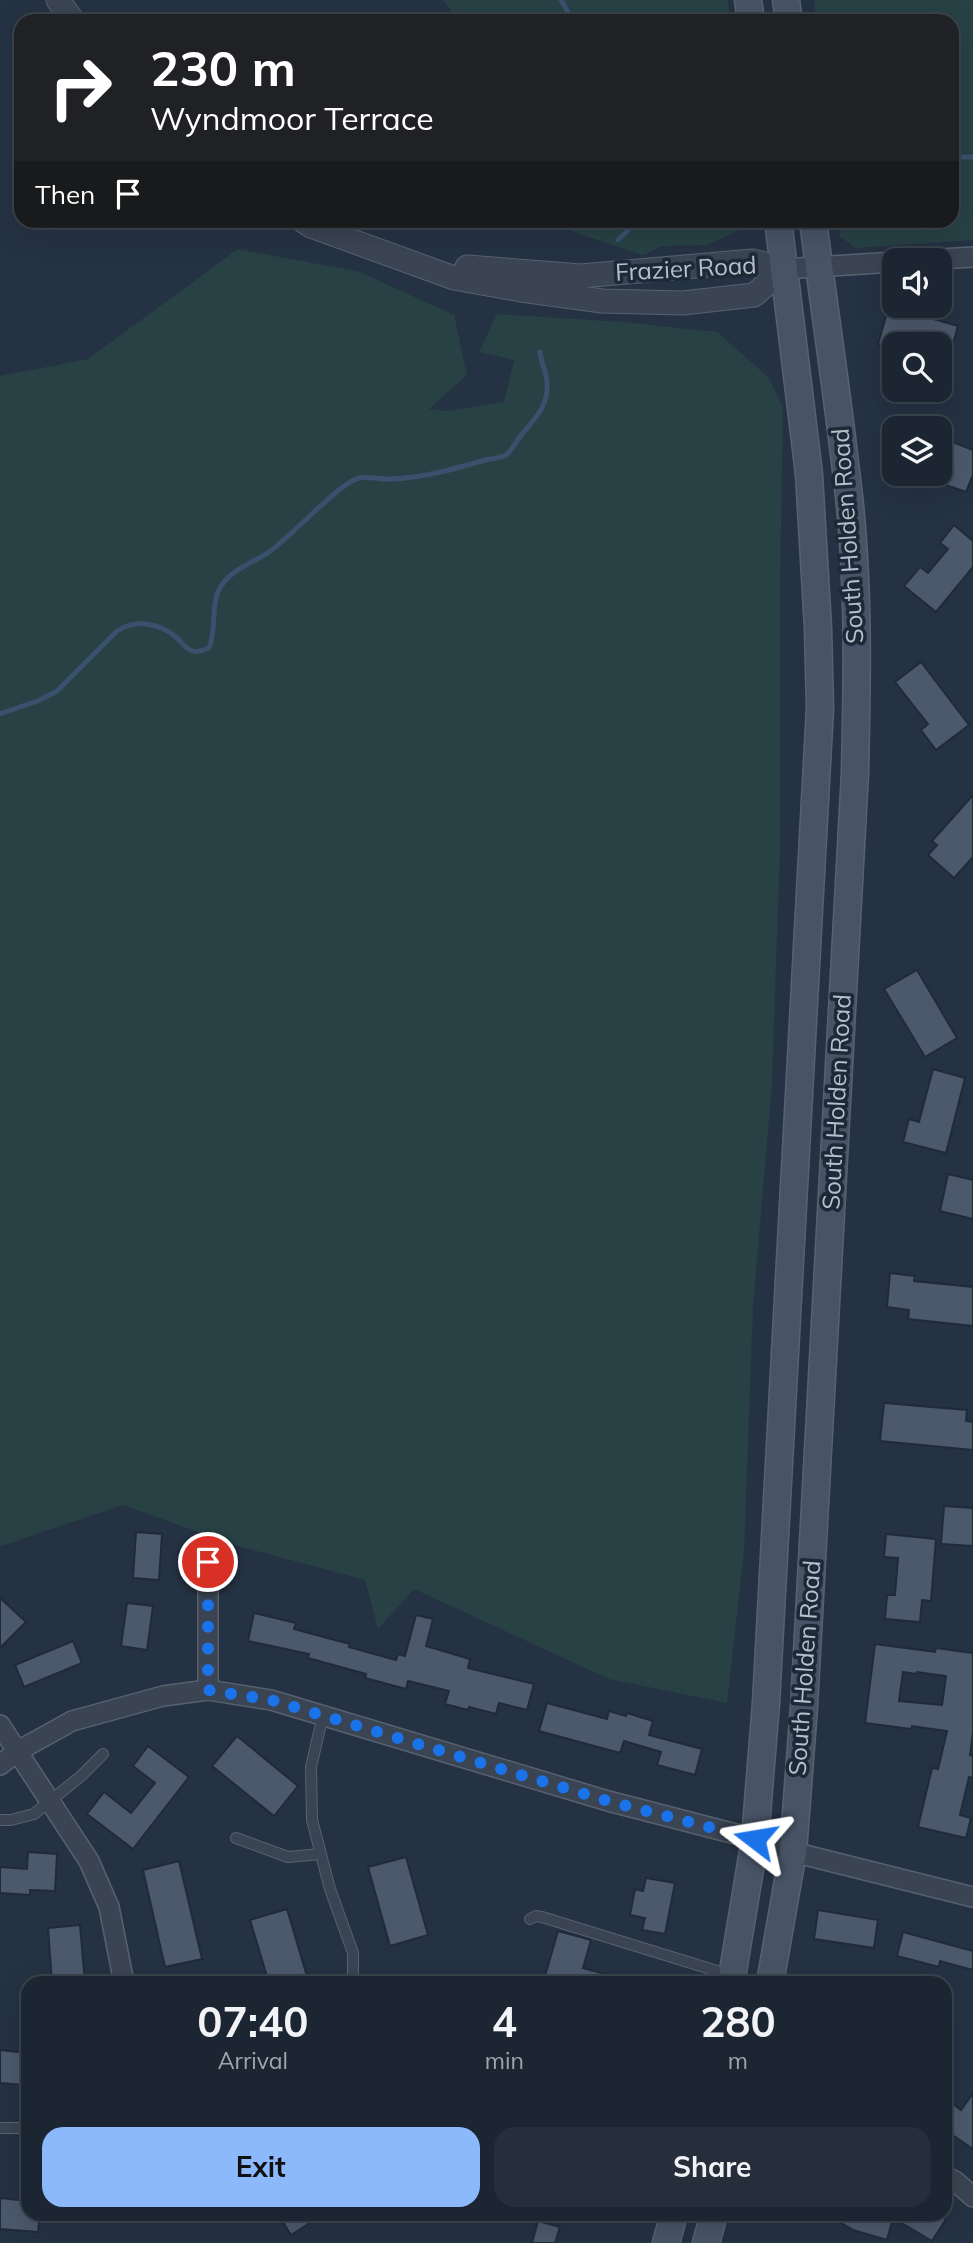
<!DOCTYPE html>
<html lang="en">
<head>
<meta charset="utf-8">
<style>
  :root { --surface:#1c2632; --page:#252e3a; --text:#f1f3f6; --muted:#a0a5ac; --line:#3a434d; --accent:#8cb9fc }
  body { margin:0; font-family:Mulish,sans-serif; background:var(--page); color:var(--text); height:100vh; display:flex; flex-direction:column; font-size:26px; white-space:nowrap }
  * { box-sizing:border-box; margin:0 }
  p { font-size:23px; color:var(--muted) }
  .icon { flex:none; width:38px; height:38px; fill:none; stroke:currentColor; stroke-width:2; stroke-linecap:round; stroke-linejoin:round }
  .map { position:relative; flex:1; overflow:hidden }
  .details { position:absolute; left:21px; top:1976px; width:931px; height:245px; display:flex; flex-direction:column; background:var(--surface); border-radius:21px; box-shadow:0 7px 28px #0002,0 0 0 2px var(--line) }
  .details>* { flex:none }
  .guide { position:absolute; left:14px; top:14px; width:945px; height:214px; border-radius:21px; box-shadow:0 7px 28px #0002,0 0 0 2px var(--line); background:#202124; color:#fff; overflow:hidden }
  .buttons { position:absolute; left:882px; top:248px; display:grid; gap:14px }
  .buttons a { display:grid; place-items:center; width:70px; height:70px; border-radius:14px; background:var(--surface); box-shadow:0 7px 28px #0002,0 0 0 2px var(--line); font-size:35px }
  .pin { position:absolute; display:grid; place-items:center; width:60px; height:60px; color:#fff; margin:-30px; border:4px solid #fff; border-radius:50%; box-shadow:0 2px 7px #0007 }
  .me { position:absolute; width:77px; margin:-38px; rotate:284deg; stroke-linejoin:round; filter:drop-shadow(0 0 5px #0008) }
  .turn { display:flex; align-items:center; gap:24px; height:147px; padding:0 21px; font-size:32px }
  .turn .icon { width:91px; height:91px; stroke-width:2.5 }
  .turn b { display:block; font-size:49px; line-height:60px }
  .then { display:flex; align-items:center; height:66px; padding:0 21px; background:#0003; gap:14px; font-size:26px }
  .eta { display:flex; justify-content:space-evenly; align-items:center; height:119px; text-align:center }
  .eta b { font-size:42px; font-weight:700; line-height:49px }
  .cta { display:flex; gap:14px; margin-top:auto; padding:14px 21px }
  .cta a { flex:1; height:80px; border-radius:21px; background:var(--accent); color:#111; font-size:28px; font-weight:700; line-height:80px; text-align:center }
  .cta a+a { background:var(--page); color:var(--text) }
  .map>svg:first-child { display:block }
</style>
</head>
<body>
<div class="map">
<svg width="973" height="2243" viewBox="0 0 973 2243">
  <rect width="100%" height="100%" fill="#253243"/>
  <g fill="#274144">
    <path d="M443,0h285l2,21h-271z"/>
    <path d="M814,0h159v240l-117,8 -16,-11v-16l112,-1v-199h-136z"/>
    <path d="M568,221h182l-1,4 -41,20 -46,1 -19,9 -70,-23z"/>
    <path d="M238,249l122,23 94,43 13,60 -38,34 18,2 57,-9 10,-42 -35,-8 18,-38 126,8 94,10 52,46 14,30 -3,179v264l-8,231 -19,226 -9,244 -17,151 -118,-24 -195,-90 -36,40 -13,-49 -131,-35 -111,-40 -122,41 -1,-2v-1168l88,-17z"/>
  </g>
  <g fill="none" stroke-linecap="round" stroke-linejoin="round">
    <g stroke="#3a506c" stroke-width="5">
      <path d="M561,0l12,21"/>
      <path d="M952,157h21"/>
      <path d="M618,240l20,-20"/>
      <path d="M0,714l40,-14 17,-9 60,-60c18,-12 42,-8 59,6 5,4 9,12 17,14 5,2 10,-1 16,-3 8,-19 1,-45 12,-62 11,-17 32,-23 48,-34 22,-15 70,-69 90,-74 10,-2 22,2 32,1 32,-1 63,-10 94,-19 6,-1 15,-2 21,-5 5,-3 9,-12 13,-17 13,-17 30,-30 28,-55 0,-10 -6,-20 -7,-31"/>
    </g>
  </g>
  <g fill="#4c596c" stroke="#202b3a" stroke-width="2" fill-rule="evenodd">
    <path d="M889,306l69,20 -14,51 -4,-1v-31h-46v4l-16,-5z"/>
    <path d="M940,437l33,13v25l-7,17 -23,-8 4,-8 -7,-3z"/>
    <path d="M954,525l19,16v26l-37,45 -32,-26 16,-19 8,6 20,-24 -8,-6z"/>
    <path d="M921,662l48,63 -33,25 -15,-20 7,-6 -33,-42z"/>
    <path d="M973,795v62l-19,21 -26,-23 9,-10 -5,-4z"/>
    <path d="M917,970l40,68 -32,19 -41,-68z"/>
    <path d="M933,1069l32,9 -19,75 -43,-11 6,-23 10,3z"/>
    <path d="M948,1174l25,6v39l-33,-8z"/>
    <path d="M890,1273l25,3 -1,5 59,6v39l-65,-7 1,-9 -22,-3z"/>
    <path d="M884,1403l83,7 -1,11 7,1v28l-93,-9z"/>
    <path d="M944,1506l29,2v38l-32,-2z"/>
    <path d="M136,1532l26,2 -3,46 -26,-2z"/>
    <path d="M886,1534l50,5 -5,62 -9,-1 -2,22 -35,-3 2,-24h8l3,-37 -14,-1z"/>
    <path d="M0,1598l26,24 -26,26z"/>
    <path d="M127,1603l26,3 -6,44 -26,-4z"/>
    <path d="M254,1613l42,10 -2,6 56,15 -1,3 47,13 2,-6 7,2 11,-41 17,4 -7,27 44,13 -2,9 66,16 -7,26 -28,-7 -3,11 -27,-7 -1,3 -23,-6 4,-13 -41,-10 -2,8 -41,-11 1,-4 -58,-16 1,-4 -61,-13z"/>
    <path d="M73,1641l9,22 -58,24 -9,-22z"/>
    <path d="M875,1644l60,8 1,-4 37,5v80l-3,22 3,1v22l-4,-1 -9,38 11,3 -5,20 -48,-11 14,-59 6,1 9,-38 -35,-5 -1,3 -46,-6zM903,1672l13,2 1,-2 29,4 -4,29 -43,-4z"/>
    <path d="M547,1703l60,16 2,-8 17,5 1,-3 26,8 -4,14 53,14 -7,26 -38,-10 4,-13 -37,-11 -4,12 -81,-22z"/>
    <path d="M237,1736l61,50 -24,30 -62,-50z"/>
    <path d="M148,1746l41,31 -56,72 -46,-35 17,-22 27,21 24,-30 -22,-17z"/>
    <path d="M28,1852l29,2 -2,37 -25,-1v5l-30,-2v-26l27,2z"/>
    <path d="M406,1857l22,78 -38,11 -22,-79z"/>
    <path d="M179,1861l23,98 -37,8 -22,-97z"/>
    <path d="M646,1878l29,5 -10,51 -23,-4 3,-12 -15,-3 5,-26 8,2z"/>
    <path d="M287,1909l22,74h-40l-19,-63z"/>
    <path d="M818,1910l60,10 -4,28 -60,-9z"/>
    <path d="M80,1925l5,58h-33l-4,-55z"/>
    <path d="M558,1931l33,9 -8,28 40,11v4h-80z"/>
    <path d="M903,1932l70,19v19l-33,-9 -1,6 -42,-11z"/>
    <path d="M0,2050l27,3 -3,32 -24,-2z"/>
    <path d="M973,2093v56l-28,-19v-32l16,12z"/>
    <path d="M0,2198l28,3v13h12l-2,18 -38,-3z"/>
    <path d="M278,2214h46l-33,21z"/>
    <path d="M826,2214h110l10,5 -14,22 -39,-23 -6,22 -34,-10z"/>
    <path d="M538,2221l22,6 -5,16h-23z"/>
  </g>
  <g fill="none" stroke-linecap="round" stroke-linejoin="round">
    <g stroke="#58626f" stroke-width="12">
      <g id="service">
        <path d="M323,1715l-12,52 1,53 18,69 23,64v30"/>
        <path d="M0,1820h11l23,-6 47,-38 22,-22"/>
        <path d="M236,1838l52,19 33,-3"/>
        <path d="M530,1919l6,-3 6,1 188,58"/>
        <path d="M0,2128h28"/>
      </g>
    </g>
    <g stroke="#58626f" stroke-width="22">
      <g id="minor">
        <path d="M910,261l63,-4"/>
        <path d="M784,269l110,-7"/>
        <path d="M208,1561v129"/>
        <path d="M0,1725l89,136 20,46 15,76"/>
        <path d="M0,1765l18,-14 54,-30 91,-25 45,-6 63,10 337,101 147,38 38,13 180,45"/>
        <path d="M945,2176l10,5 18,16"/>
      </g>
    </g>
    <g stroke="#58626f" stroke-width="25">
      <g id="tertiary">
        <path d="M58,0l15,21"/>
        <path d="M302,220l9,6 143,52 67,12 81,11 81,2 71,-8 30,-26"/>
        <path d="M467,267l114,9 172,-15 31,8"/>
      </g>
    </g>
    <g stroke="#58626f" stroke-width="29">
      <g id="secondary">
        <path d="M748,0l3,21"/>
        <path d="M786,0l3,21"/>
        <path d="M731,1983l24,-144 11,-136 54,-995 -2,-80 -9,-154 -31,-254"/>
        <path d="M770,1983l23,-131 11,-145 51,-934c2,-89 4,-178 -5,-267 -10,-95 -25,-190 -37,-286"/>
        <path d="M666,2243l8,-29"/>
        <path d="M706,2243l8,-29"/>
      </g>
    </g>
    <use href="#service" stroke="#3a4452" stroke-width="10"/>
    <use href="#minor" stroke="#3a4452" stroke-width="19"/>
    <use href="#tertiary" stroke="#3a4452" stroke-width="23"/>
    <use href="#secondary" stroke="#485365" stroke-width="26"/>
  </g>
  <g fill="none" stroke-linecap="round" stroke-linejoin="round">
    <path stroke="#1a73e8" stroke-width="12" stroke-dasharray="0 21.6" d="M208,1562v128l63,10 337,101 147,38"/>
  </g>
  <g text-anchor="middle" stroke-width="7" stroke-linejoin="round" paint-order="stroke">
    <g font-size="24" fill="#b7bfcc" stroke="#1e2938">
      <text transform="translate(686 269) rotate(-3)" y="8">Frazier Road</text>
      <text transform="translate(848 536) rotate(-94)" y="8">South Holden Road</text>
      <text transform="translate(837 1102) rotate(-87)" y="8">South Holden Road</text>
      <text transform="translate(805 1668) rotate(-86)" y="8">South Holden Road</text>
    </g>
  </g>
</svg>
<div class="buttons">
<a><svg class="icon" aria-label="sound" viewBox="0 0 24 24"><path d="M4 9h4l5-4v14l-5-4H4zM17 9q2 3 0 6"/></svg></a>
<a><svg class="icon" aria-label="search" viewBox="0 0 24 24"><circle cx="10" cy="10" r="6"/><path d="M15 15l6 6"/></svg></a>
<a><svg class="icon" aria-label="layers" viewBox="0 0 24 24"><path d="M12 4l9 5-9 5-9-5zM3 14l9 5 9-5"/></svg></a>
</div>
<div class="pin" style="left:208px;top:1562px;background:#d93025"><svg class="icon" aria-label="arrive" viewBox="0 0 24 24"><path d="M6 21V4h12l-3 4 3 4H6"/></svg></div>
<svg class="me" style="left:755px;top:1839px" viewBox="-20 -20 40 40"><path d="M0-17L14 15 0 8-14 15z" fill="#1a73e8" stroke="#fff" stroke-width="4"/></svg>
<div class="guide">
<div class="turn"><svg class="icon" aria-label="right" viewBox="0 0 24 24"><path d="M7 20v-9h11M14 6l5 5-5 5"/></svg><div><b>230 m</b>Wyndmoor Terrace</div></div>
<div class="then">Then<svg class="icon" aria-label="arrive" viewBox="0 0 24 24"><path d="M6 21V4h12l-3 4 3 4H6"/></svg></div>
</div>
<section class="details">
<div class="eta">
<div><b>07:40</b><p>Arrival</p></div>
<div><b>4</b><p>min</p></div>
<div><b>280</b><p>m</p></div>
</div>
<div class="cta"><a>Exit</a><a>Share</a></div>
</section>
</div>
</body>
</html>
